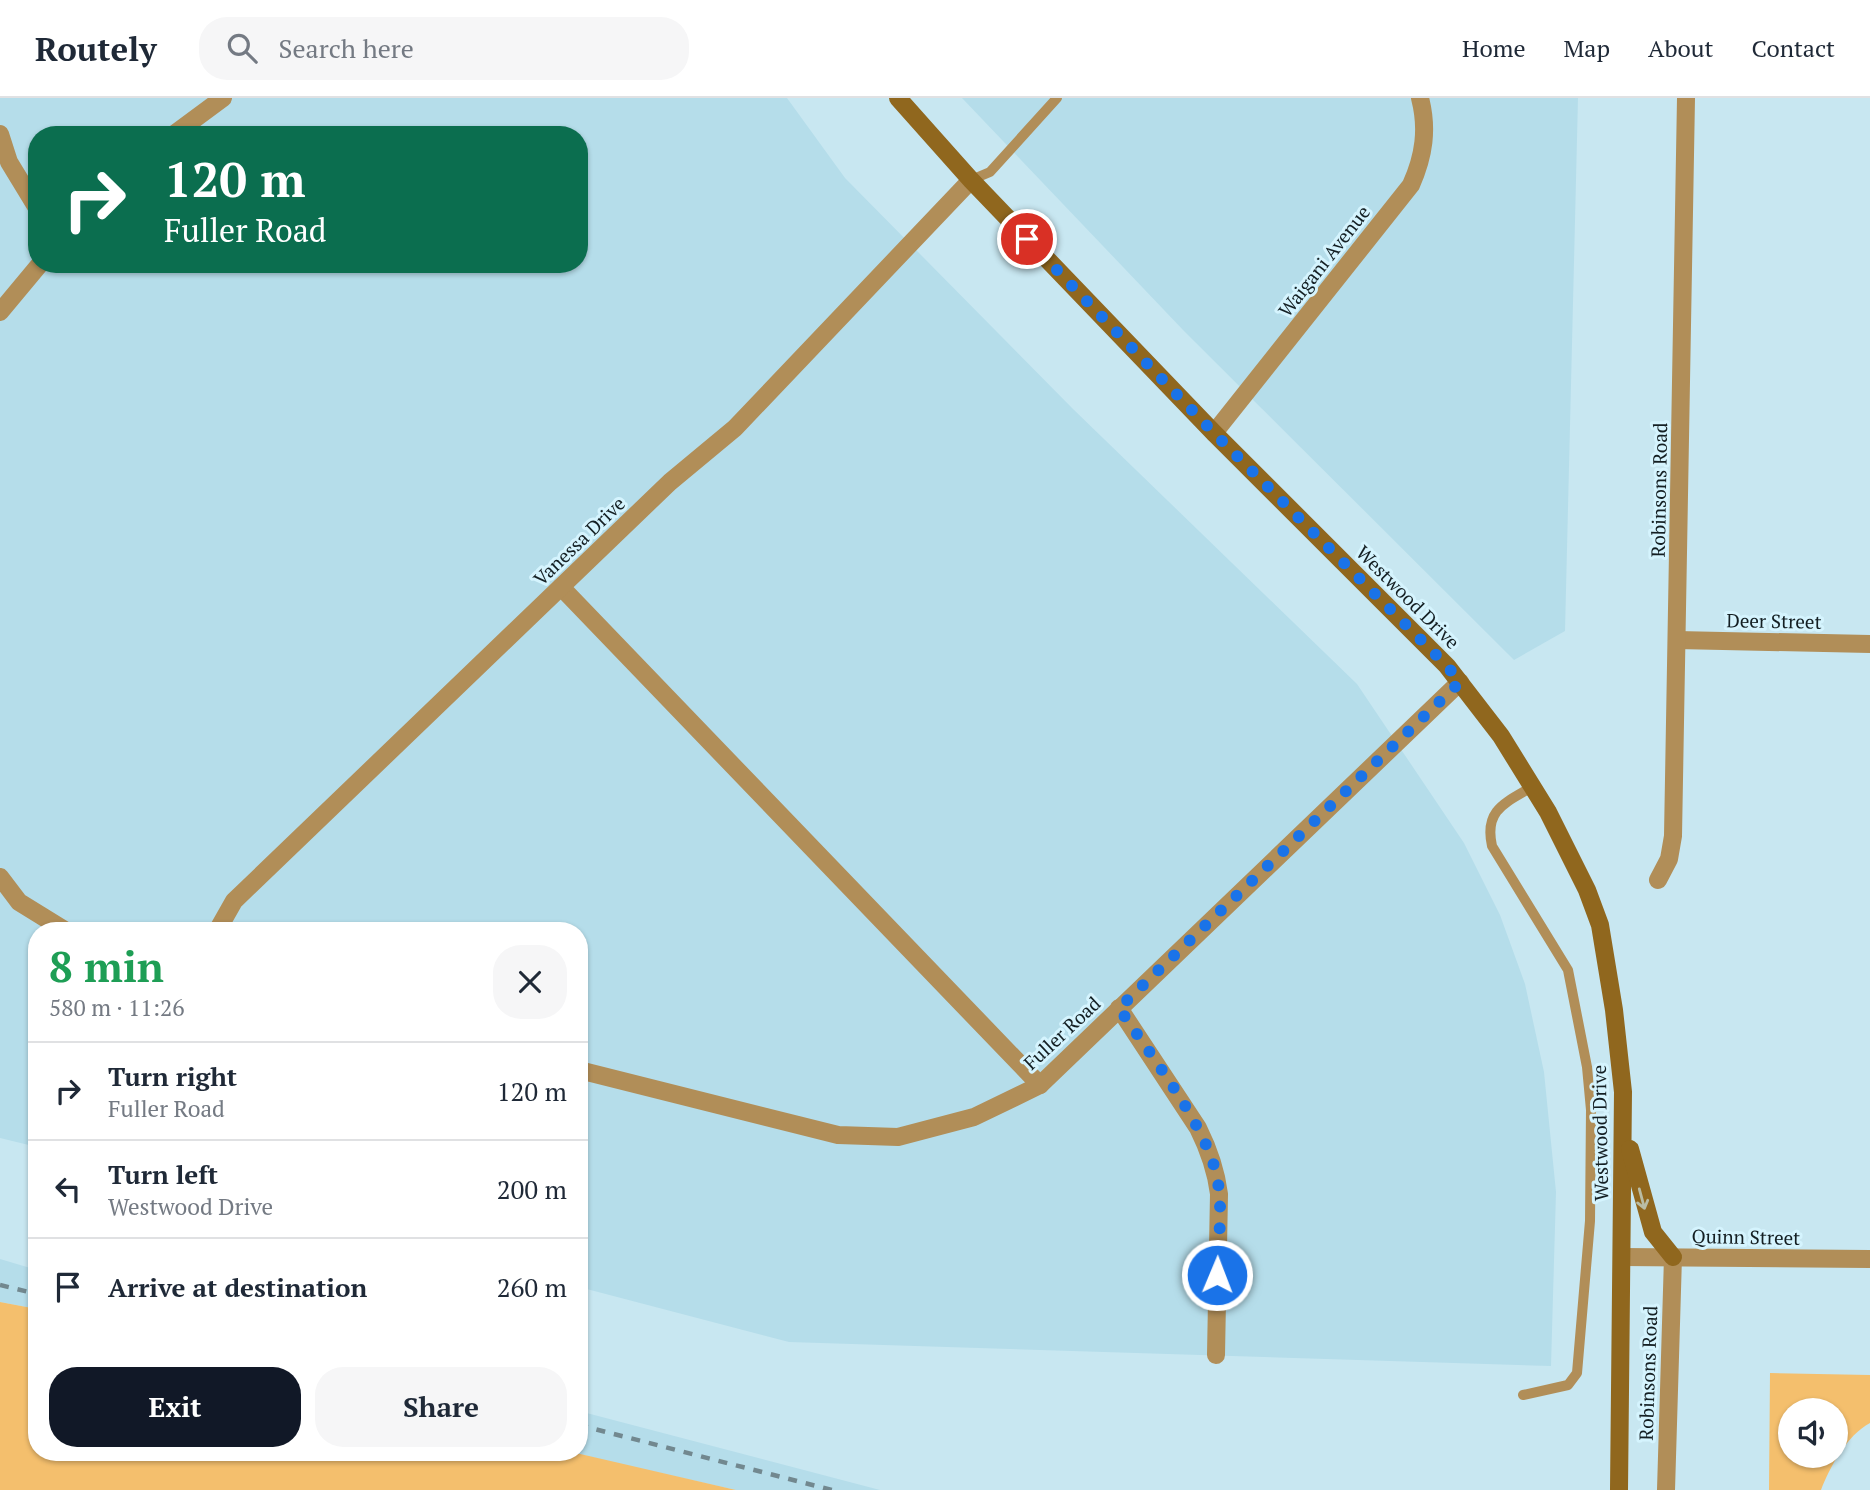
<!DOCTYPE html>
<html lang="en">
<head>
<meta charset="utf-8">
<style>
  :root { --surface:#fff; --page:#f6f6f7; --text:#1f2937; --muted:#747a83; --line:#e0e1e3; --accent:#111827 }
  body { margin:0; font-family:"PT Serif",serif; background:var(--page); color:var(--text); height:100vh; display:flex; flex-direction:column; font-size:26px; white-space:nowrap }
  * { box-sizing:border-box; margin:0 }
  p { font-size:23px; color:var(--muted) }
  .icon { flex:none; width:38px; height:38px; fill:none; stroke:currentColor; stroke-width:2; stroke-linecap:round; stroke-linejoin:round }
  .map { position:relative; flex:1; overflow:hidden }
  .side { position:absolute; left:28px; top:824px; width:560px; height:539px; display:flex; flex-direction:column; background:var(--surface); border-radius:28px; box-shadow:0 2px 5px #0004 }
  .side>* { flex:none }
  .banner { position:absolute; left:28px; top:28px; width:560px; height:147px; border-radius:28px; box-shadow:0 2px 5px #0004; background:#0b6e4f; color:#fff; overflow:hidden }
  .buttons { position:absolute; left:1778px; top:1300px; display:grid; gap:14px }
  .buttons a { display:grid; place-items:center; width:70px; height:70px; border-radius:50%; background:var(--surface); box-shadow:0 2px 5px #0004; font-size:35px }
  .pin { position:absolute; display:grid; place-items:center; width:60px; height:60px; color:#fff; margin:-30px; border:4px solid #fff; border-radius:50%; box-shadow:0 2px 7px #0007 }
  .me { position:absolute; width:77px; margin:-38px; rotate:1deg; stroke-linejoin:round; filter:drop-shadow(0 0 5px #0008) }
  .turn { display:flex; align-items:center; gap:24px; height:147px; padding:0 21px; font-size:32px }
  .turn .icon { width:91px; height:91px; stroke-width:2.5 }
  .turn b { display:block; font-size:49px; line-height:60px }
  .round { display:grid; place-items:center; flex:none; width:74px; height:74px; border-radius:28px; background:var(--page) }
  .headline { display:flex; align-items:center; justify-content:space-between; height:119px; padding:0 21px }
  h1 { font-size:42px; font-weight:700; line-height:52px; color:#1e9e55 }
  .button { display:flex; gap:14px; margin-top:auto; padding:14px 21px }
  .button a { flex:1; height:80px; border-radius:28px; background:var(--accent); color:#fff; font-size:28px; font-weight:700; line-height:80px; text-align:center }
  .button a+a { background:var(--page); color:var(--text) }
  ul { padding:0; list-style:none }
  li { display:flex; align-items:center; gap:21px; height:98px; padding:0 21px; border-top:2px solid var(--line) }
  li div { flex:1 }
  li b { display:block; font-size:26px }
  li em { font-style:normal }
  header { display:flex; align-items:center; gap:42px; box-sizing:border-box; height:98px; padding:0 35px; background:var(--surface); border-bottom:2px solid var(--line) }
  header strong { font-size:33px }
  nav { display:flex; gap:38px; margin-inline-start:auto; font-size:24px }
  .search { width:490px; height:63px; background:var(--page); display:flex; align-items:center; gap:18px; box-sizing:border-box; padding:0 24px; border-radius:28px; color:var(--muted); font-size:26px }
  .map>svg:first-child { display:block }
</style>
</head>
<body>
<header>
<strong>Routely</strong>
<div class="search"><svg class="icon" aria-label="search" viewBox="0 0 24 24"><circle cx="10" cy="10" r="6"/><path d="M15 15l6 6"/></svg>Search here</div>
<nav><a>Home</a><a>Map</a><a>About</a><a>Contact</a></nav>
</header>
<div class="map">
<svg width="1870" height="1392" viewBox="0 0 1870 1392">
  <rect width="100%" height="100%" fill="#c8e7f1"/>
  <g fill="#b5ddea" fill-rule="evenodd">
    <path d="M0,0h787l58,80 228,231 284,275 107,159 36,72 25,69 19,88 12,120 -5,174 -762,-24 -210,-55v-356h-542v216l-37,-9zM37,37h542v129h-542z"/>
    <path d="M962,0h616l-13,533 -51,29 -330,-329z"/>
    <path d="M0,1161l37,11v39l-37,-7z"/>
    <path d="M579,1313l301,79h-144l-129,-29 -31,-8 3,-1z"/>
  </g>
  <g fill="#f4bf6d" fill-rule="evenodd">
    <path d="M0,1204l37,7v143l539,1 160,37h-736z"/>
    <path d="M1770,1275l100,2v48c-23,12 -40,44 -49,67h-52zM1790,1312h46v46h-46z"/>
  </g>
  <g fill="none" stroke-linecap="round" stroke-linejoin="round">
    <g stroke="#b18e58" stroke-width="10">
      <path d="M971,82l19,-8 67,-74"/>
      <path d="M1523,1297l45,-10 9,-12 13,-152 1,-111 -4,-43 -19,-97 -76,-124c-8,-36 13,-43 40,-59"/>
    </g>
    <g stroke="#b18e58" stroke-width="18">
      <path d="M0,36l9,28 28,46"/>
      <path d="M173,37l50,-37"/>
      <path d="M0,214l40,-48"/>
      <path d="M1214,335l197,-248c13,-29 17,-56 9,-87"/>
      <path d="M561,489l479,498"/>
      <path d="M1677,542l193,4"/>
      <path d="M0,779l19,25 47,29"/>
      <path d="M1658,782l11,-21 4,-23 13,-738"/>
      <path d="M217,833l17,-30 436,-419 65,-54 236,-248"/>
      <path d="M1119,910l79,120c11,22 18,42 21,66l-3,161"/>
      <path d="M579,972l259,65 60,2 76,-20 66,-32 420,-403"/>
      <path d="M1622,1159l248,2"/>
      <path d="M1666,1392l7,-233"/>
    </g>
    <g stroke="#90671e" stroke-width="18">
      <path d="M898,0l73,82 243,253 233,233 54,70 47,76 39,78 13,35 14,85 9,82 -4,398"/>
      <path d="M1630,1051l23,83 20,25"/>
    </g>
    <g stroke="#72888f" stroke-width="4.5" stroke-dasharray="9 9" stroke-linecap="butt">
      <path d="M0,1187l37,9"/>
      <path d="M579,1327l253,65"/>
    </g>
  </g>
  <defs><path id="oneway-shaft" d="M-6 0H5M1.5-3L5.5 0L1.5 3" fill="none" stroke-width="1.6" stroke-linecap="round" stroke-linejoin="round" transform="scale(1.75)"/></defs>
  <use stroke="#b9bca4" href="#oneway-shaft" transform="translate(1642 1101) rotate(75)"/>
  <g fill="none" stroke-linecap="round" stroke-linejoin="round">
    <path stroke="#1a73e8" stroke-width="12" stroke-dasharray="0 21.6" d="M1027,141l187,194 233,233 13,16 -341,326c30,45 85,115 97,165 8,32 2,69 1,102"/>
  </g>
  <g text-anchor="middle" stroke-width="6" stroke-linejoin="round" paint-order="stroke">
    <g font-size="19" fill="#141f23" stroke="#d5f4fe">
      <text transform="translate(1324 163) rotate(-52)" y="7">Waigani Avenue</text>
      <text transform="translate(1659 392) rotate(-89)" y="7">Robinsons Road</text>
      <text transform="translate(579 443) rotate(-44)" y="7">Vanessa Drive</text>
      <text transform="translate(1408 499) rotate(45)" y="7">Westwood Drive</text>
      <text transform="translate(1774 523) rotate(1)" y="7">Deer Street</text>
      <text transform="translate(1062 935) rotate(-43)" y="7">Fuller Road</text>
      <text transform="translate(1600 1035) rotate(-91)" y="7">Westwood Drive</text>
      <text transform="translate(1746 1139) rotate(1)" y="7">Quinn Street</text>
      <text transform="translate(1648 1275) rotate(-88)" y="7">Robinsons Road</text>
    </g>
  </g>
</svg>
<div class="buttons">
<a><svg class="icon" aria-label="sound" viewBox="0 0 24 24"><path d="M4 9h4l5-4v14l-5-4H4zM17 9q2 3 0 6"/></svg></a>
</div>
<div class="pin" style="left:1027px;top:141px;background:#d93025"><svg class="icon" aria-label="arrive" viewBox="0 0 24 24"><path d="M6 21V4h12l-3 4 3 4H6"/></svg></div>
<svg class="me" style="left:1217px;top:1177px" viewBox="-20 -20 40 40"><circle r="17" fill="#1a73e8" stroke="#fff" stroke-width="3"/><path d="M0-11L8 9 0 5-8 9z" fill="#fff"/></svg>
<div class="banner">
<div class="turn"><svg class="icon" aria-label="right" viewBox="0 0 24 24"><path d="M7 20v-9h11M14 6l5 5-5 5"/></svg><div><b>120 m</b>Fuller Road</div></div>
</div>
<section class="side">
<div class="headline"><div><h1>8 min</h1><p>580 m · 11:26</p></div><a class="round"><svg class="icon" aria-label="close" viewBox="0 0 24 24"><path d="M6 6l12 12M18 6L6 18"/></svg></a></div>
<ul>
<li><svg class="icon" aria-label="right" viewBox="0 0 24 24"><path d="M7 20v-9h11M14 6l5 5-5 5"/></svg><div><b>Turn right</b><p>Fuller Road</p></div><em>120 m</em></li>
<li><svg class="icon" aria-label="left" viewBox="0 0 24 24"><path d="M17 20v-9H6M10 6l-5 5 5 5"/></svg><div><b>Turn left</b><p>Westwood Drive</p></div><em>200 m</em></li>
<li><svg class="icon" aria-label="arrive" viewBox="0 0 24 24"><path d="M6 21V4h12l-3 4 3 4H6"/></svg><div><b>Arrive at destination</b></div><em>260 m</em></li>
</ul>
<div class="button"><a>Exit</a><a>Share</a></div>
</section>
</div>
</body>
</html>
